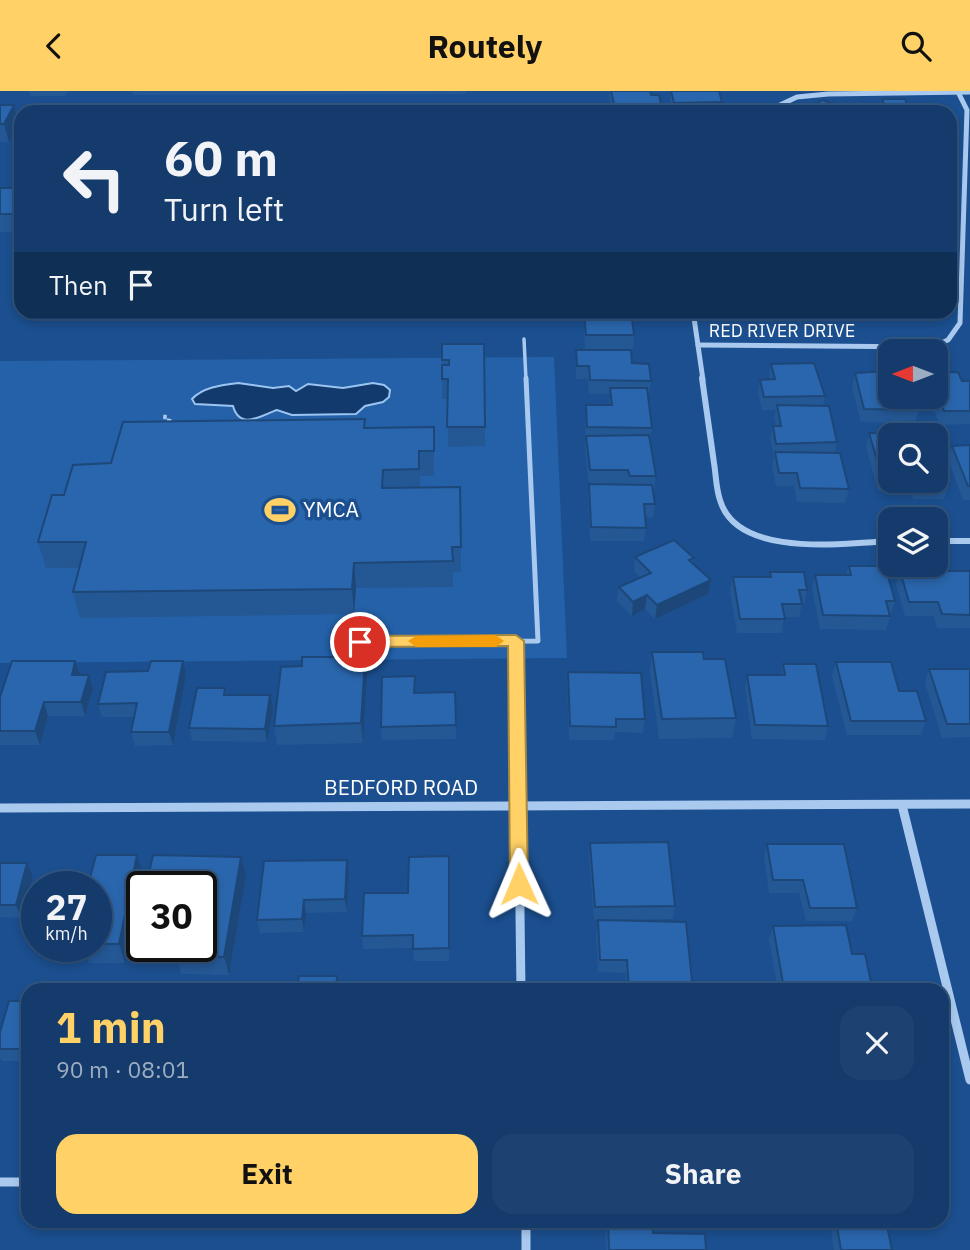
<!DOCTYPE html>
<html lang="en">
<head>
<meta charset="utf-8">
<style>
  :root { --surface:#143b6b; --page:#1d4271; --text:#f1f3f6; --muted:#9dadc1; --line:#33557e; --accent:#ffd166 }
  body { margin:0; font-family:"IBM Plex Sans",sans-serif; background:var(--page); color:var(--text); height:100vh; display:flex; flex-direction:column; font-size:26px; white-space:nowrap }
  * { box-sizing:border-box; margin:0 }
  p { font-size:23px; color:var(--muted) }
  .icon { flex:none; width:38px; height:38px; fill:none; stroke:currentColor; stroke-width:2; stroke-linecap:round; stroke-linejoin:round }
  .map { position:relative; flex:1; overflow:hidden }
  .panel { position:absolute; left:21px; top:892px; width:928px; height:245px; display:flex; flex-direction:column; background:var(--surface); border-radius:21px; box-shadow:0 4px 10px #0003,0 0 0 2px var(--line) }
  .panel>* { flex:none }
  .hud { position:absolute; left:14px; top:14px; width:943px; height:214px; border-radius:21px; box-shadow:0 4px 10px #0003,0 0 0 2px var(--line); background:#143b6b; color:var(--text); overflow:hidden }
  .needle { width:46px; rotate:270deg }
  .buttons { position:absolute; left:878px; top:248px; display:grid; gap:14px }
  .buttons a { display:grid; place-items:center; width:70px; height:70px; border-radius:14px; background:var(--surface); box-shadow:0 4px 10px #0003,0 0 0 2px var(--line); font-size:35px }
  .speed { position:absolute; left:21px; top:780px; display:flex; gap:14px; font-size:35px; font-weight:700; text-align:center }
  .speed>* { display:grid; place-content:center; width:91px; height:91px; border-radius:50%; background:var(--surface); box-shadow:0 4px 10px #0003,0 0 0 2px var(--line); line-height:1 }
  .speed small { font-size:18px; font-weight:400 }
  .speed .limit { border:4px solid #111; border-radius:10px; background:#fff; color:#111 }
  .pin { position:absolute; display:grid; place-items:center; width:60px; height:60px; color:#fff; margin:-30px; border:4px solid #fff; border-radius:50%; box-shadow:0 2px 7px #0007 }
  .me { position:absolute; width:77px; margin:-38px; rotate:359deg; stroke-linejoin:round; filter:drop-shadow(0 0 5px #0008) }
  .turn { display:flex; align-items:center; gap:24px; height:147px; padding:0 35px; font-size:32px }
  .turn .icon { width:91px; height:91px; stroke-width:2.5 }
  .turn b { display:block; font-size:49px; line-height:60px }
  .then { display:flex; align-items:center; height:66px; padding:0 35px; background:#0003; gap:14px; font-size:26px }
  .round { display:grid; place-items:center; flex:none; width:74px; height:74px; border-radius:21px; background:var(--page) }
  .overview { display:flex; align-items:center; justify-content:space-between; height:119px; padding:0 35px }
  h1 { font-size:42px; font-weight:700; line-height:52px; color:var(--accent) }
  .primary-button { display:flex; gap:14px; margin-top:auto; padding:14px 35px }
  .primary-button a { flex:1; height:80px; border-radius:21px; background:var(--accent); color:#111; font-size:28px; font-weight:700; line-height:80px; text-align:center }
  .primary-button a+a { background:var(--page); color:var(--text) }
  header { display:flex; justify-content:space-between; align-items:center; height:91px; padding:0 35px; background:var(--accent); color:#111; font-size:32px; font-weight:700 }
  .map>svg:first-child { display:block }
</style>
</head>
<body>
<header><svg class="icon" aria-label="back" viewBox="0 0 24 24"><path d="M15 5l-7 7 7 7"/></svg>Routely<svg class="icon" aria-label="search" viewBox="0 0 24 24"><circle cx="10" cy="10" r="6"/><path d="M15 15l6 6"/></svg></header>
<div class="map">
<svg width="970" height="1159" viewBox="0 0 970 1159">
  <rect width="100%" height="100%" fill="#1b4f8f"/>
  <path fill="#2461a8" d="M554,266l13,301 -567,5v-302z"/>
  <path fill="#123a6d" stroke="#9cc4f0" stroke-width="2" d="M238,292l35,5 16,-2 7,5 12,-7 35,4 30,-5 11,2 6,5 -1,7 -6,5 -18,4 -9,8 -64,1 -15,-5c-15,5 -37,21 -44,-4l-38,-2 -3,-5c11,-12 30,-14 46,-16z"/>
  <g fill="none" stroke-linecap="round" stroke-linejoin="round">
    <path stroke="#a9c9ee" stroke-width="4.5" stroke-dasharray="3.5 5" stroke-linecap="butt" d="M161,334l2,-8h7l-2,8"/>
    <path stroke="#a9c9ee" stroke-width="3.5" d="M524,248l2,41"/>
    <g stroke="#a9c9ee" stroke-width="5">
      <path d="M516,550l1,18"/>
      <path d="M333,551l205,-1 -12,-263"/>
    </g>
    <g stroke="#a9c9ee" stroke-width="5">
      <path d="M765,21l32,-15 31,-3 142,-2"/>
      <path d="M693,220l10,69"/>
      <path d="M698,254l233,2 17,-7 12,-17 7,-213 -9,-18"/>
    </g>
    <g stroke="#a9c9ee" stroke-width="6">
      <path d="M702,287c4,28 8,57 12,85 2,12 2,26 6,37 17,59 126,43 171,41"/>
      <path d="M936,450h34"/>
      <path d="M517,568l1,98"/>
    </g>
    <g stroke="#a9c9ee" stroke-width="9">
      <path d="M518,664l3,236"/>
      <path d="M902,714l68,275"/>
      <path d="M0,717l970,-4"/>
      <path d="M0,1091h28"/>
      <path d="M526,1130v29"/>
    </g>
  </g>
  <g fill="#245895">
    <path d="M29,0h39l-3,5h-34z"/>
    <path d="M132,0h334v3l-333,1z"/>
    <path d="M609,0h41l1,4 10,9v8h-49l-3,-17z"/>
    <path d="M671,0h48l3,11 -1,10h-49l-2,-10z"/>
    <path d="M882,8l25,5 25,8h-52z"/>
    <path d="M0,14h14l4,18 -9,19h-9z"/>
    <path d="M21,58v35h-3l-5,-18z"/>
    <rect x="0" y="97" width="21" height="44"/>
    <path d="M583,220h48l3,24 -1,14h-48z"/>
    <path d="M751,220h52l1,3 -3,13h-47z"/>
    <path d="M836,220h30l-1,7 -29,-3z"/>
    <path d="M868,220h22l-1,3z"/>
    <path d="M484,253l1,102 -37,1v-48h-6v-39z"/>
    <path d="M576,259l56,13 19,18 -2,13h-1l4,34 -2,14 6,34 -2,14h-1l2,14 -2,14 -8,-1 1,11 -2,13h-54l-2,-43 1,-14 38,1v-1h-38l-4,-35 1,-44h23l1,-11h-21l-1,-15h-12z"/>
    <path d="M771,273l54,32 -2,9 14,37 -2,11 14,36 -4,14 -48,-1 -3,-16h-18l-4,-20 2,-9 -4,-18 3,-13h3l-2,-8 2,-8h-14l-4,-17 2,-13h9z"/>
    <path d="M855,282l36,24h26l-1,3 3,10 -4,13 -54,-1 -9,-35z"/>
    <path d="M936,282l26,8h8v43l-30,1 -11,-28h7z"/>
    <path d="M434,336v49h-14v12l40,-1 1,85h-8v15l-97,1 -2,26 -274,4 -7,-26 6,-24h-33l-8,-26 26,-47 47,-32 254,-35z"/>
    <path d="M869,342l22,3v45h45l13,4 -5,14h-31l-2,-8h-33l-12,-44z"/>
    <path d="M970,354v55h-7l-15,-41 4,-13z"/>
    <path d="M635,466l59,1 -1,6 15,30 -53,25 -10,-10 -13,7 -15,-15 2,-14 22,-9 -7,-7z"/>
    <path d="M849,475l46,35 -9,29 -66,-1 -8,-41 3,-13h31z"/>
    <path d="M900,480h70v57h-33l-3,-12h-29l-9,-32z"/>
    <path d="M770,481l37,18 -3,14h-2l-3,13h-15l-2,16h-45l-7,-42 3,-14h36z"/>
    <path d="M652,561l52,7 32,59 -4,20 -73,1 -9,-67z"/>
    <path d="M836,571l63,29 27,30 -5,14h-74l-15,-59z"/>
    <path d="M783,573l45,62 -3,14 -73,-1 -7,-51 2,-13h34z"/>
    <path d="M929,578h41v68l-28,1 -17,-55z"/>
    <path d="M148,580l38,4 -13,70 -38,1 -4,-14 3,-15h-32l-4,-13z"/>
    <path d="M568,581l77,47 -2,14 -28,-1 -1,8h-45l-2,-54z"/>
    <path d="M80,584l13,14 -8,27h-37l-8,29h-40v-48z"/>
    <path d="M367,586l-4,66 -86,2 -3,-19z"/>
    <path d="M225,597l2,7 46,14 -6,33 -75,-1 -3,-13z"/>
    <path d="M455,601l1,47 -74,1 -1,-13 34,-34z"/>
    <path d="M590,752l85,63 -2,13 -79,1 -5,-64z"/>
    <path d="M767,753l90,64 -5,13h-46l-7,-28h-30l-5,-36z"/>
    <path d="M449,765v105h-35l-1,-13 -50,1 -1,-13z"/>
    <path d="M347,769l2,13 -2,39 -41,1 -2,19 -44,1 -3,-13z"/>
    <path d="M0,772h27l6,13 -11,42 -22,-1z"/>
    <path d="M143,783l-18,89h-36l-5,-12h-42l-2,-4h56v-60l-6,-9z"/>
    <path d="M246,785l-17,99 -48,-1 -5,-20 -35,-1 -6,-19 7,-29v42h59z"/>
    <path d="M598,829l95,71h-66l-1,-18 -28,-1 -2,-39z"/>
    <path d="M773,835l79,28 21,37h-95l-9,-52z"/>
    <path d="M28,910v60h-26l-2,-3v-26z"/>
    <path d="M606,1130h47v12l53,17h-100l-1,-21z"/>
    <path d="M835,1130h51l6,29h-58l-3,-20z"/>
  </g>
  <g fill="#1d4779">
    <path d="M14,14l4,18 -9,19 -5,-18z"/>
    <path d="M354,472l2,25 -2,26 -2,-25z"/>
    <path d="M711,489l-3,14 -53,25 2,-14z"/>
    <path d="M647,504l-2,14 -13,7 1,-14z"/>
    <path d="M365,566l2,20 -4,66 -2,-20z"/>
    <path d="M75,570l5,14h-8z"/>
    <path d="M183,570l3,14 -13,70 -4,-13z"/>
    <path d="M89,584l4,14 -8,27 -4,-14z"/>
    <path d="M270,604l3,14 -6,33 -2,-13z"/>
    <path d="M44,611l4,14 -8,29 -5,-14z"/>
    <path d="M137,764l6,19 -18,89 -6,-19z"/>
    <path d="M241,766l5,19 -17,99 -5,-18z"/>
    <path d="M347,769l2,13 -2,39 -2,-13z"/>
    <path d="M27,772l6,13 -11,42 -6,-13z"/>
    <path d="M304,809l2,13 -2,19 -2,-13z"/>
    <path d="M337,885l2,15h-3z"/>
  </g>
  <g fill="#2a66ad" stroke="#1d4779" stroke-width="2">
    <path d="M611,0h39l1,4h8l2,9h-47z"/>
    <path d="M671,0h48l3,11 -48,1z"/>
    <path d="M882,8h23l2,5h21l4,8h-44z"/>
    <path d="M822,9l33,11 -2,1h-46z"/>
    <path d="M0,14h14l-10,19h-4z"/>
    <path d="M40,20h27l-27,1z"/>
    <path d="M21,58v17h-8z"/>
    <rect x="0" y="97" width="21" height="26"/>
    <path d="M584,220h47l3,24h-48z"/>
    <path d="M756,220h47l1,3 -48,-1z"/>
    <path d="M442,253h42l1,83h-38l1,-48h-6v-14h7v-5h-7z"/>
    <path d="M576,259h55l1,13 17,1 2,17 -61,-1 -1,-14h-12z"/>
    <path d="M814,272l11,33 -61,1 -4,-17 15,-1 -4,-15z"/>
    <path d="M891,280v26h24l4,13 -55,-1 -9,-36z"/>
    <path d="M958,281l4,9h8v30h-26l-8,-19v-19z"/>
    <path d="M610,297h37l5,40 -65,-1 -1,-22h26z"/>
    <path d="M777,314l52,1 8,36 -61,2 -3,-18h8z"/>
    <path d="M365,328l-1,9 70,-1v24h-15v18l-36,1 -1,18 78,-1 1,60h-9l1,14 -99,2 -2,26 -279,3 13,-50h-48l14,-47h12l9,-30 38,-2 12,-41z"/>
    <path d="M869,342l38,1 1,2h-17v41h-9z"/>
    <path d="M649,344l7,41h-26l-2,-6h-38l-4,-34z"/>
    <path d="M970,354v41h-2l-16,-40z"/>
    <path d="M936,357l13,37h-32l-1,-4h20z"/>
    <path d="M775,361l65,1 9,36 -49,-1 -3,-15h-18z"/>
    <path d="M589,393l63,1 3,19h-11l2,24 -55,-1z"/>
    <path d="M674,449l20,18 -5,2 22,20 -54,25 -10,-10 -14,7 -14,-15 32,-14 -16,-16z"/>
    <path d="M849,475h36l10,35h-9l4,15 -67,-1 -8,-40h36z"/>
    <path d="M900,480h70v44l-28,-1 -4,-12h-29z"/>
    <path d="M770,481h34l3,18h-8l3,14h-20l3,15h-45l-7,-42h38z"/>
    <path d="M652,561h51l1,7h21l11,59 -74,1z"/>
    <path d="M302,566h63l-4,66 -87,3 7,-59 21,-1z"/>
    <path d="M12,570h63l-3,14h17l-8,27h-37l-9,29h-35v-34z"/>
    <path d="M151,570h32l-14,71h-38l6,-29 -39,1 8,-32 42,-1z"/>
    <path d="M836,571h55l8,29h18l9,30h-75z"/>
    <path d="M783,573h33l12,62 -73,-1 -8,-50h38z"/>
    <path d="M929,578h41v55h-23z"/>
    <path d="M568,581l73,1 4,46h-29v8l-46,-1z"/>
    <path d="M415,585l-1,17 41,-1 1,33 -75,2 1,-50z"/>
    <path d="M197,597h28l-1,7h46l-5,34 -76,-1z"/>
    <path d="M668,751l7,64 -80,1 -5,-64z"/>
    <path d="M767,753h77l13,64h-47l-7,-28h-30z"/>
    <path d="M96,764h41l-18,89h-23v-57h-51l2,-9h43z"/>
    <path d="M153,764l88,2 -17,100 -48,-1 1,-9h24v-60h-55z"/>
    <path d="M449,765v92l-36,1v-14l-51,1 2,-43h44l1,-36z"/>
    <path d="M347,769l-2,39 -41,1 -2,19 -45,1 7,-59z"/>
    <path d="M0,772h27l-11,42h-16z"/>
    <path d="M142,814v30l-7,-1z"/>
    <path d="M37,829v13h-3z"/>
    <path d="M598,829l88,2 7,69h-64l-2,-31h-27z"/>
    <path d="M846,834l6,29h13l8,37h-52l-1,-8h-37l-10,-57z"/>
    <path d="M299,885h38l-1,15h-39z"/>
    <path d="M9,910h19v48h-28v-17z"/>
    <path d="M608,1130h45v12l52,1 1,16h-97z"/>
    <path d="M836,1130h50l6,29h-51z"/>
  </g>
  <path fill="#ffd166" stroke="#a68842" stroke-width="2" d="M516,544l8,6 4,243 -3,5 -6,3 -7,-3 -2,-5 -2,-238 -148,1 -8,-5 8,-6z"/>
  <path fill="#f59e0b" d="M496,544l8,6 -8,6h-80l-8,-6 8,-5z"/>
  <defs>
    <g id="stadium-bare" transform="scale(2.415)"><path d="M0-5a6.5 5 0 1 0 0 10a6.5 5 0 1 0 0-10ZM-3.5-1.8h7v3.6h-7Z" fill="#ffd166" stroke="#1b4f8f" stroke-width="2.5" paint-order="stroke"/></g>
  </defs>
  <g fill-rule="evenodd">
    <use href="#stadium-bare" x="280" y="419"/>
  </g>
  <g text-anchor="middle" stroke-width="7" stroke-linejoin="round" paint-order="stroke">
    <g font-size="18" fill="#fff" stroke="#1b4f8f">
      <text x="782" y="246">RED RIVER DRIVE</text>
    </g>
    <g font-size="21" fill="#fff" stroke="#1b4f8f" text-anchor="start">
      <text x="303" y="426">YMCA</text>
    </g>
    <g font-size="21" fill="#fff" stroke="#1b4f8f">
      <text x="401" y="704">BEDFORD ROAD</text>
    </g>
  </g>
</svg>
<div class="buttons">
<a><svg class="needle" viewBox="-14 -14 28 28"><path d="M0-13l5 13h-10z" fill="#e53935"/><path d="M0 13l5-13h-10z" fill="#9dadc1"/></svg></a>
<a><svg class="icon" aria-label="search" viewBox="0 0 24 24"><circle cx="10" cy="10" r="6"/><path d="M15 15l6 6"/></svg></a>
<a><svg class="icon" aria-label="layers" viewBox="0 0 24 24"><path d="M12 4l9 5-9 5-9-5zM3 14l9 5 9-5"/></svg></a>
</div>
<div class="speed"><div>27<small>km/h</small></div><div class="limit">30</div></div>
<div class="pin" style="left:360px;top:551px;background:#d93025"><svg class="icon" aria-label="arrive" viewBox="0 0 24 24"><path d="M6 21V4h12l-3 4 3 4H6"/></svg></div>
<svg class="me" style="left:519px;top:793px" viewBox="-20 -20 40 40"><path d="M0-17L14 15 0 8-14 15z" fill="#ffd166" stroke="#fff" stroke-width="4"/></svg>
<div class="hud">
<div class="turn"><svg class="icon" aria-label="left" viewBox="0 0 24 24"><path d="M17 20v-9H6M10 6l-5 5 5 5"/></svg><div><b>60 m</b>Turn left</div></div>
<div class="then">Then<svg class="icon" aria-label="arrive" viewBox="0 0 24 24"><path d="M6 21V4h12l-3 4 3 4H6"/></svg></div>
</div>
<section class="panel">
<div class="overview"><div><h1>1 min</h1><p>90 m · 08:01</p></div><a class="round"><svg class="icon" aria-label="close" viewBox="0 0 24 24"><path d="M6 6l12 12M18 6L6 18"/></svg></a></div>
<div class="primary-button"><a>Exit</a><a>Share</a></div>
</section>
</div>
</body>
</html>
